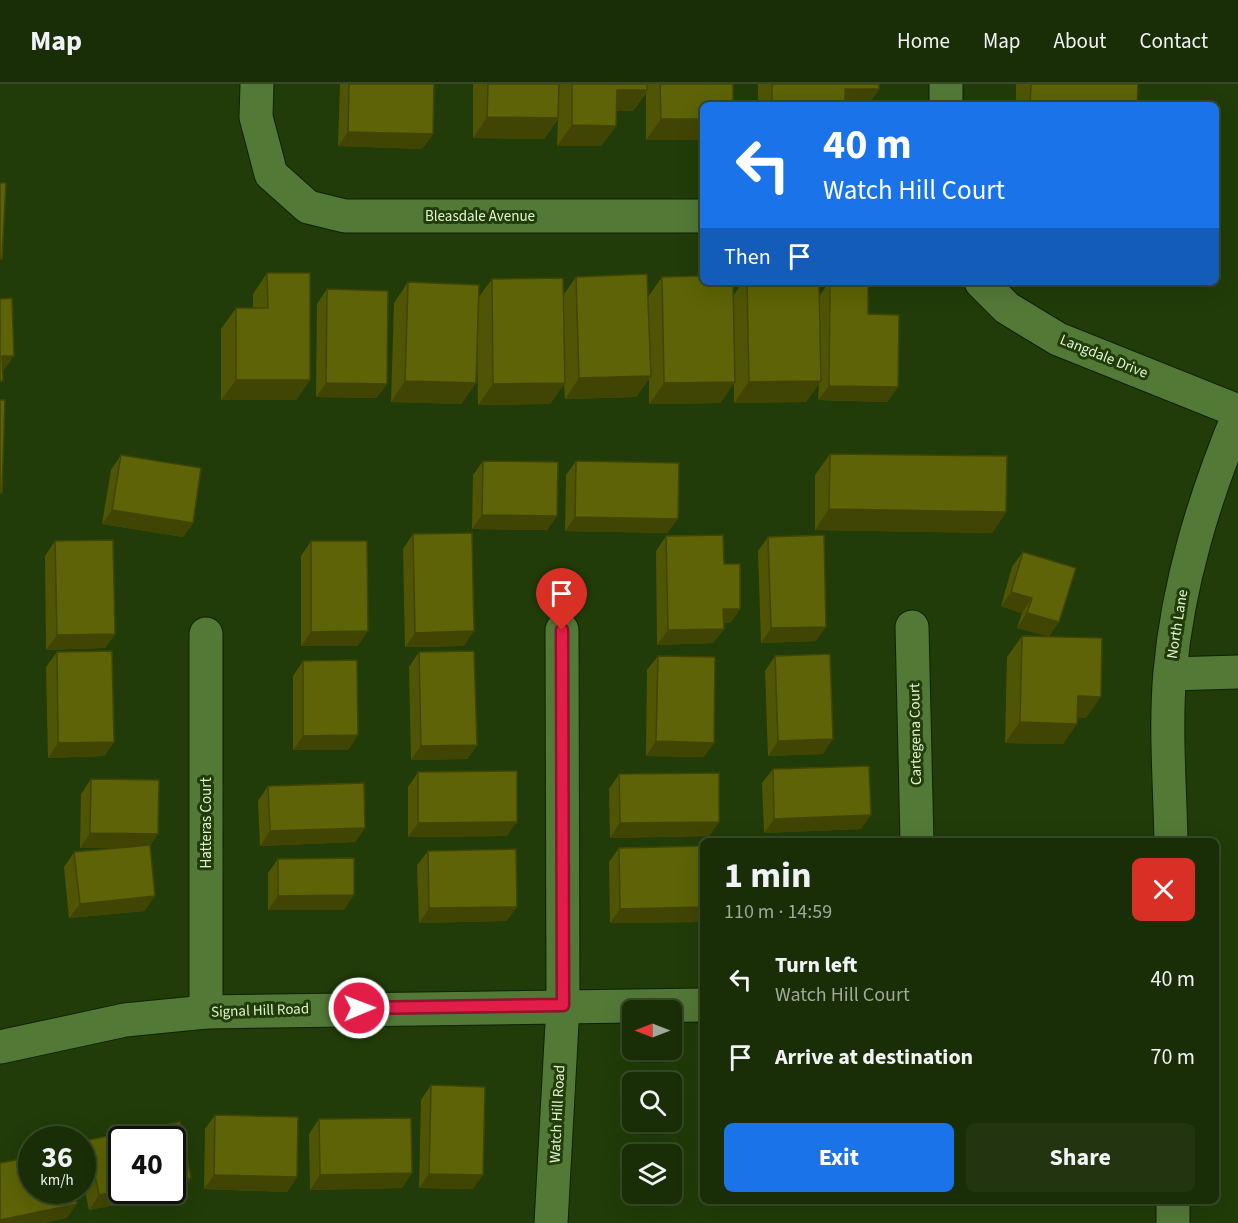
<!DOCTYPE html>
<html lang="en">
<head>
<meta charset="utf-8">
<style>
  :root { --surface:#192d06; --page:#223510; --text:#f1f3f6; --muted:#9fa89b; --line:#374928; --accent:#1a73e8 }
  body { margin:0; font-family:"Source Sans 3",sans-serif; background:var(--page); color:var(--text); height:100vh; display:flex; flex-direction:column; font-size:22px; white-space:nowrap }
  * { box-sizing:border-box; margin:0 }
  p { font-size:20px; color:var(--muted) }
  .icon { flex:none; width:33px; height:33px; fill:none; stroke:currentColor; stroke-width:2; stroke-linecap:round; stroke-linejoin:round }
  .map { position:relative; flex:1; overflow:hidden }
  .drawer { position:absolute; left:700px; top:754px; width:519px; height:366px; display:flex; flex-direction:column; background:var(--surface); border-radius:9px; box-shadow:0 6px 24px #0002,0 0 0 2px var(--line) }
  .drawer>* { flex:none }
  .hud { position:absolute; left:700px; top:18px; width:519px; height:183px; border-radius:9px; box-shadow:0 6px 24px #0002,0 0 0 2px var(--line); background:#1a73e8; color:#fff; overflow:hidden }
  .needle { width:39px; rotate:270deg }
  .tools { position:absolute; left:622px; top:916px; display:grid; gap:12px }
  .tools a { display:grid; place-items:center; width:60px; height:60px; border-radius:9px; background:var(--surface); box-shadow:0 6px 24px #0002,0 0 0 2px var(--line); font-size:30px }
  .speed { position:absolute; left:18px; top:1042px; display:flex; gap:12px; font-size:30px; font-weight:700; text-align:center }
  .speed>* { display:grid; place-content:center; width:78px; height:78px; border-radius:50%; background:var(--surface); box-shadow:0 6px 24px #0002,0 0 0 2px var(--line); line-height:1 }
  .speed small { font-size:15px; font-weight:400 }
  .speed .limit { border:3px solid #111; border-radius:9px; background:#fff; color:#111 }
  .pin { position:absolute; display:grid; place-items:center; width:51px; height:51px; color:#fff; margin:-62px -26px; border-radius:50% 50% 50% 0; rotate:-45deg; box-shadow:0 0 6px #0007 }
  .pin .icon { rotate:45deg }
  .me { position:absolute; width:66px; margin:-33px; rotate:89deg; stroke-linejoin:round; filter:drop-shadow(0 0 4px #0008) }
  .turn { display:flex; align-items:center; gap:21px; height:126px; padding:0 24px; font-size:27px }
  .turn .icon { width:78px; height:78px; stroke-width:2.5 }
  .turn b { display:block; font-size:42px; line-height:51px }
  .then { display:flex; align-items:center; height:57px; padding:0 24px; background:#0003; gap:12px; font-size:22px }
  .round { display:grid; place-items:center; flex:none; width:63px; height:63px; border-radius:9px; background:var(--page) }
  .overview { display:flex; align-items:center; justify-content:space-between; height:102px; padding:0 24px }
  h1 { font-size:36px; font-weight:700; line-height:45px }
  .action { display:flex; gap:12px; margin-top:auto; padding:12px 24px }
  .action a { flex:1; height:69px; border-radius:9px; background:var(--accent); color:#fff; font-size:24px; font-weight:700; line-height:69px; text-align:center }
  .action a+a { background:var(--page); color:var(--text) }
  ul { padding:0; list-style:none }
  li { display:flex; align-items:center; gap:18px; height:78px; padding:0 24px }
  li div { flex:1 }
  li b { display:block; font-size:22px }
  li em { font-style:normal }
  header { display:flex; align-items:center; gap:36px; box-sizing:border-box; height:84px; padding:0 30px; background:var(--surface); border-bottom:2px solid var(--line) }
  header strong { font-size:28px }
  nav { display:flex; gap:33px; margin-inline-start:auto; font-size:21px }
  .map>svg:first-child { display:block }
</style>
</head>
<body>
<header>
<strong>Map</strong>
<nav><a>Home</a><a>Map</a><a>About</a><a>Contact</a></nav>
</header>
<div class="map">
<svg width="1238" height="1139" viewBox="0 0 1238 1139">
  <rect width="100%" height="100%" fill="#213c08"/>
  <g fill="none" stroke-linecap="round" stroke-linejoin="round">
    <g stroke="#0e2100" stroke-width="35">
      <g id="minor">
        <path d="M257,0l-1,33 15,57 37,33 37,9h359"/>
        <path d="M946,21v-21"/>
        <path d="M981,198l26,26 51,31 180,72"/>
        <path d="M912,543l5,215"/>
        <path d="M1170,590l68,-2"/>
        <path d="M1171,758c-1,-54 -6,-117 -1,-170 8,-89 34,-173 68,-256"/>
        <path d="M206,928v-378"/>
        <path d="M0,963l125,-27 81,-8 498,-7"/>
        <path d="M1173,1118v21"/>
        <path d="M551,1139l12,-218 -1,-375"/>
      </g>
    </g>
    <use href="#minor" stroke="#537937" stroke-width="33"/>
  </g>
  <g fill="#505505">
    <path d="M340,0h94l-1,50 -11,15 -84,-3z"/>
    <path d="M473,0h260l-87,56v-47l-13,18h-17v15l-15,20h-44l1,-27 -14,20 -71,-1z"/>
    <path d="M758,0h121v5l-11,16h-110z"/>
    <path d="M1016,0h122l-1,21h-121z"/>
    <path d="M267,189l43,107 -14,20h-75v-71l15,-21h17v-14z"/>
    <path d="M576,193l72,20 14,-20 71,19 10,-14h76l1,47v-34l9,-13h39v32l30,73 -11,15 -69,-2 1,-16 -13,18 -72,1v-20l-14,20 -71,1v-25l-13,18 -71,2 -1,-15 -14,20 -72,1 -1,-80 -1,58 -15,21 -70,-2 3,-99 14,-21 70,16 14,-19 72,15z"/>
    <path d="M327,205l60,95 -11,14 -60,-1 1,-93z"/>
    <path d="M830,370l176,58 -14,21 -177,-3v-55z"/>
    <path d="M121,371l72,68 -10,14 -81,-13 9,-54z"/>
    <path d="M483,377l74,55 -10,14 -75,-1 1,-54z"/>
    <path d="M576,377l91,72 -102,-2 1,-56z"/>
    <path d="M413,450l51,112 -59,1 -2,-98z"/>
    <path d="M666,452l58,28 16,45 -10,14h-7l1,6 -11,14 -56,2 -1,-94z"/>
    <path d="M768,453l48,104 -55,2 -3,-92z"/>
    <path d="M55,457l60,93 -10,14 -59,2 -1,-94z"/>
    <path d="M311,457l47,105h-57v-90z"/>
    <path d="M1023,468l26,84 37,82 -9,-1 -14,27 -58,-1 2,-86 15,-21h26l-31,-8 5,-15 -21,-7 11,-39z"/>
    <path d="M57,568l57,90 -10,14 -56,2 -2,-91z"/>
    <path d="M419,568l58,93 -10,14 -56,1 -2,-93z"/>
    <path d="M658,572l56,87 -11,14 -57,-1 1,-86z"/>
    <path d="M775,572l48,98 -55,2 -3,-85z"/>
    <path d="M303,577l55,74 -10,15h-55v-74z"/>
    <path d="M773,685l88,60 -97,4 -2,-50z"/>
    <path d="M418,688l89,64 -99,1v-50z"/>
    <path d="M619,690l100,48 -10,14 -99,2 -1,-49z"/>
    <path d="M91,695l67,55 -8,11 -5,66 -76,7 -5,-51 10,-15 44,-4h-38l1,-54z"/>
    <path d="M268,702l97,42 -10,14 -95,4 -2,-45z"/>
    <path d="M619,764l84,74 -93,1 -1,-61z"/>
    <path d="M428,767l89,56 -11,14 -87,2 -2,-58z"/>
    <path d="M278,775l66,51h-76v-37z"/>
    <path d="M431,1001l42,104 -54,-1 2,-88z"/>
    <path d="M215,1031l82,62 -10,15 -83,-3 1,-60z"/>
    <path d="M319,1035l83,69 -92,2 -1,-56z"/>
    <path d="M88,1056l93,52 -92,18 -7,-33v-29z"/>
  </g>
  <g fill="#414504">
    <path d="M845,5h34l-11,16h-34z"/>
    <path d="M617,6h30l-14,21h-31z"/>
    <path d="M487,33l71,1 -14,21 -71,-1z"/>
    <path d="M661,35h43v21h-58z"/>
    <path d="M572,41l44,1 -15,20h-44z"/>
    <path d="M348,48l85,2 -11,15 -84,-3z"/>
    <path d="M2,272h12l-10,14h-4z"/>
    <path d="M651,292l-15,21 -71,2 14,-21z"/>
    <path d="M236,296h74l-14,20h-75z"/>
    <path d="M405,297l71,2 -15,21 -70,-2z"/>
    <path d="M821,297l-15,21 -72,1 15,-21z"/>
    <path d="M735,298l-15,21 -71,1 15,-21z"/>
    <path d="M326,299l61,1 -11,14 -60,-1z"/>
    <path d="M565,299l-15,21 -72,1 15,-21z"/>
    <path d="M829,302l69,1 -11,15 -69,-2z"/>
    <path d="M829,425l177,3 -14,21 -177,-3z"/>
    <path d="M112,426l81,13 -10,14 -81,-13z"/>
    <path d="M482,431l75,1 -10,14 -75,-1z"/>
    <path d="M575,433l103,2 -11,14 -102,-2z"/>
    <path d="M1011,508l21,6 -10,15 -21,-7z"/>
    <path d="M723,525h17l-10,14 -17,1z"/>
    <path d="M1027,529l32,9 -10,15 -32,-9z"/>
    <path d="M826,543l-10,14 -55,2 10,-15z"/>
    <path d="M724,545l-11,14 -56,2 11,-15z"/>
    <path d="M368,547l-10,15h-57l10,-14z"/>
    <path d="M474,547l-10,15 -59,1 10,-14z"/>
    <path d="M115,550l-10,14 -59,2 11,-15z"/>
    <path d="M1078,612l23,1 -15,21 -23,-1z"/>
    <path d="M1020,638l57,2 -14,20 -58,-1z"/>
    <path d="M358,651l-10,15h-55l10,-14z"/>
    <path d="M833,655l-10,15 -55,2 10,-15z"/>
    <path d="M656,657l58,2 -11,14 -57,-1z"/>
    <path d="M114,658l-10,14 -56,2 10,-15z"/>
    <path d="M477,661l-10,14 -56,1 10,-14z"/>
    <path d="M871,731l-10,14 -97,4 10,-14z"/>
    <path d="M517,738l-10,14 -99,1 10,-14z"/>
    <path d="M719,738l-10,14 -99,2 10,-15z"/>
    <path d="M365,744l-10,14 -95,4 10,-15z"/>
    <path d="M90,749l68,1 -10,14h-68z"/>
    <path d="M354,811l-10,15h-76l10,-14z"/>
    <path d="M155,812l-10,15 -76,7 11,-14z"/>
    <path d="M517,823l-11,14 -87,2 10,-15z"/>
    <path d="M704,823l-1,15 -93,1 10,-14z"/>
    <path d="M412,1089l-10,15 -92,2 10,-15z"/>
    <path d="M429,1090l54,1 -10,14 -54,-1z"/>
    <path d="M214,1091l83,2 -10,15 -83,-3z"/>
    <path d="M191,1094l-10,14 -92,18 10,-15 23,-4h50v-10z"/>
    <path d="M77,1120l-10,14 -22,5h-45v-3z"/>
  </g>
  <g fill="#5d6306" stroke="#414504" stroke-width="1.5">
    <path d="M349,0h85l-1,50 -85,-2z"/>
    <path d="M488,0h71l-1,34 -71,-1z"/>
    <path d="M572,0h75v6h-30l-1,36 -44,-1z"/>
    <path d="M660,0h73v21h-29v14h-43z"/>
    <path d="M772,0h107v5h-34v16h-73z"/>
    <path d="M1031,0h107l-1,21h-107z"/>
    <path d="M0,99h6l-4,76h-2z"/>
    <path d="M267,189h43v107h-74v-72h32z"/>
    <path d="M647,190l4,102 -72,2 -3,-101z"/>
    <path d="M704,192v6h29l2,100 -71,1 -2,-106z"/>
    <path d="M563,194l2,105 -72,1 -1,-105z"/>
    <path d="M408,198l71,3 -3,98 -71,-2z"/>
    <path d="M747,198h72l2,99 -72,1z"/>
    <path d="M830,198h38v32l31,1 -1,72 -69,-1z"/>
    <path d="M327,205l61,2 -1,93 -61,-1z"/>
    <path d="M12,214l2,58h-12l1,25h-3v-82z"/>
    <path d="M0,316h5l-3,93h-2z"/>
    <path d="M830,370l177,2 -1,56 -177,-3z"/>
    <path d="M121,371l80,13 -8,55 -81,-13z"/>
    <path d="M483,377l75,1 -1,54 -75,-1z"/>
    <path d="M576,377l103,2 -1,56 -103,-2z"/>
    <path d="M472,449l2,98 -59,2 -2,-99z"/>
    <path d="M723,451l1,29h16v45h-17l1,20 -56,1 -2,-94z"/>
    <path d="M824,451l2,92 -55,1 -3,-91z"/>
    <path d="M113,456l2,94 -58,1 -2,-94z"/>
    <path d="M311,457h56l1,90 -57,1z"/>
    <path d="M1023,468l53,16 -17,54 -32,-9 5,-15 -21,-6z"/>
    <path d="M1022,552l80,2 -1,59 -23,-1 -1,28 -57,-2z"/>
    <path d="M112,567l2,91 -56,1 -1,-91z"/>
    <path d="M474,567l3,94 -56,1 -2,-94z"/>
    <path d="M830,570l3,85 -55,2 -3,-85z"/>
    <path d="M658,572l57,1 -1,86 -58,-2z"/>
    <path d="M357,576l1,75 -55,1v-75z"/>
    <path d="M869,682l2,49 -97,4 -1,-50z"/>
    <path d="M517,687v51l-99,1v-51z"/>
    <path d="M719,689v49l-99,1 -1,-49z"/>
    <path d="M91,695l68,1 -1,54 -68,-1z"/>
    <path d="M364,699l1,45 -95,3 -2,-45z"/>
    <path d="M150,761l5,51 -75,8 -6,-52z"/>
    <path d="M704,762v61l-84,2 -1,-61z"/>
    <path d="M516,765l1,58 -88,1 -1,-57z"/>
    <path d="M354,774v37l-76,1v-37z"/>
    <path d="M431,1001l54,2 -2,88 -54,-1z"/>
    <path d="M215,1031l83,2 -1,60 -83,-2z"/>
    <path d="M411,1034l1,55 -92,2 -1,-56z"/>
    <path d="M180,1038l11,56 -19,3v-41h-50v51l-23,4 -11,-55z"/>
    <path d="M32,1073v34h42l3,13 -77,16v-57z"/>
  </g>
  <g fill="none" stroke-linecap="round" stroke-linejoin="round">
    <g stroke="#92132f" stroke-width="15">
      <path id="route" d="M359,924l204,-3 -1,-375"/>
    </g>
    <use href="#route" stroke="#e11d48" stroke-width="10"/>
  </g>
  <g text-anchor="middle" stroke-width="6" stroke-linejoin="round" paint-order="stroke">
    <g font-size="15" fill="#e0f6d2" stroke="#213c08">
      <text x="480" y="137">Bleasdale Avenue</text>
      <text transform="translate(1104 272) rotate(22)" y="5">Langdale Drive</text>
      <text transform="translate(1177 540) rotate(-81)" y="5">North Lane</text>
      <text transform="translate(915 650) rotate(-91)" y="5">Cartegena Court</text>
      <text transform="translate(206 739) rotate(-90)" y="5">Hatteras Court</text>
      <text transform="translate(260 926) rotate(-2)" y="5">Signal Hill Road</text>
      <text transform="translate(557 1030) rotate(-87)" y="5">Watch Hill Road</text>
    </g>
  </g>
</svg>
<div class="tools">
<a><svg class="needle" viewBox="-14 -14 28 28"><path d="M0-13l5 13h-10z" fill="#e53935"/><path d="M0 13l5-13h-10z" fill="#9fa89b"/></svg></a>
<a><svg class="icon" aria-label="search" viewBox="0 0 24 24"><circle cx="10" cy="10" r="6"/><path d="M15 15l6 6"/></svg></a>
<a><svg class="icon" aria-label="layers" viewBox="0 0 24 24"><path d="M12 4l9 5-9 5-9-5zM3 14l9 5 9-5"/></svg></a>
</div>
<div class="speed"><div>36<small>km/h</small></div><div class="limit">40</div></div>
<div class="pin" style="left:562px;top:546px;background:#d93025"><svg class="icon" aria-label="arrive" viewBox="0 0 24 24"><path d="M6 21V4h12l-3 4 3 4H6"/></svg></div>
<svg class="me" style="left:359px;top:924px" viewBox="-20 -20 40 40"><circle r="17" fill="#e11d48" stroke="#fff" stroke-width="3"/><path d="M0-11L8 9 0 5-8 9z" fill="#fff"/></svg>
<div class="hud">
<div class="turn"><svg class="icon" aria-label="left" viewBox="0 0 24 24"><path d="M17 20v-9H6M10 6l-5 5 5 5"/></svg><div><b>40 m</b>Watch Hill Court</div></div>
<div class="then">Then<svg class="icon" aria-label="arrive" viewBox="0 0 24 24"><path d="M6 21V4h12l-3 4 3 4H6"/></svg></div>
</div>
<section class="drawer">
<div class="overview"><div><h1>1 min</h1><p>110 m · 14:59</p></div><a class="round" style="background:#d93025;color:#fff"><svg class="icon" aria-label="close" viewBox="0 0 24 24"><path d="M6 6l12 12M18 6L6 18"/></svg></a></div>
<ul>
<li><svg class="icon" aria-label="left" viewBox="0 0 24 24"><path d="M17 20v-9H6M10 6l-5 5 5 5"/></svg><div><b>Turn left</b><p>Watch Hill Court</p></div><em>40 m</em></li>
<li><svg class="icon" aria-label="arrive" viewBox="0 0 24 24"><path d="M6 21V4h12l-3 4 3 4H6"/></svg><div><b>Arrive at destination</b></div><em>70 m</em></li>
</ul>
<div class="action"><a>Exit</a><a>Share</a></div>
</section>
</div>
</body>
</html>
